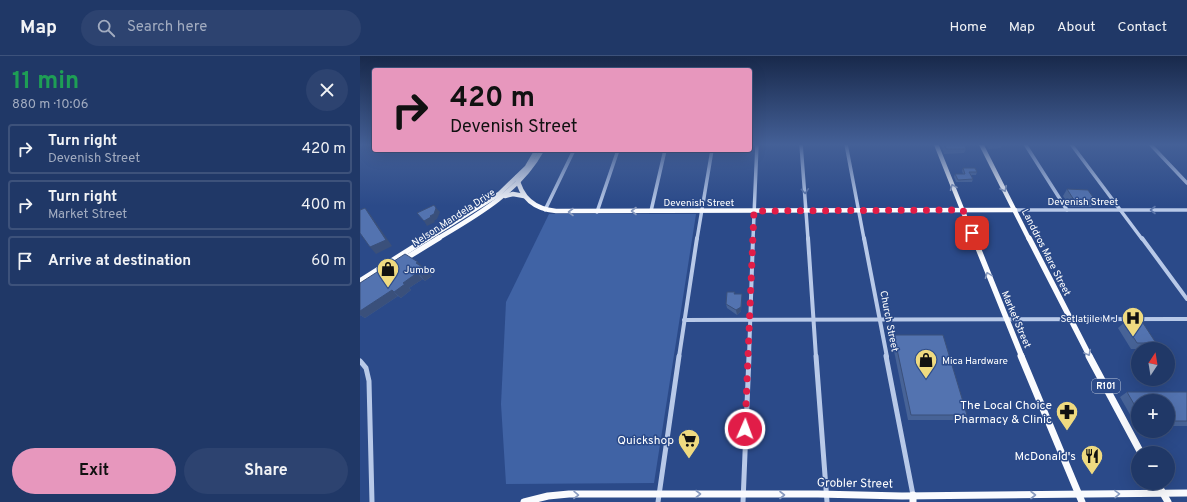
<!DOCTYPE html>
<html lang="en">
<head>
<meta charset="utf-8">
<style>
  :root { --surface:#203867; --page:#2d4370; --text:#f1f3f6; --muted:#a2acc0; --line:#3d527b; --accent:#e797bd }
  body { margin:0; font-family:Overpass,sans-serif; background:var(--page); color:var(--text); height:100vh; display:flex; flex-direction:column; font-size:15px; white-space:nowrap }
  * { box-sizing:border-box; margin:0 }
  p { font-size:13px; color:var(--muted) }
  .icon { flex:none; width:22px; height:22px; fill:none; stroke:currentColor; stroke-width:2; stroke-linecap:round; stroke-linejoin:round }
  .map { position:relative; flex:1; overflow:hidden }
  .panel { display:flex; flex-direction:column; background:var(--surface); width:360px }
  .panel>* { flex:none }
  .top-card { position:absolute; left:12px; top:12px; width:380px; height:84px; border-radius:4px; box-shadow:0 4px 16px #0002,0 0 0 1px var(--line); background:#e797bd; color:#111; overflow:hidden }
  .needle { width:26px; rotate:12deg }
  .tools { position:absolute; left:771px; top:286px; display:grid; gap:8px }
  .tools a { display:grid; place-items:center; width:44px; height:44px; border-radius:50%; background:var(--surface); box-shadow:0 4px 16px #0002,0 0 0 1px var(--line); font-size:20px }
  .pin { position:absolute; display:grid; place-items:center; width:34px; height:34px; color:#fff; margin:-17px; border-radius:8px; box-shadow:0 2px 6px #0006 }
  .me { position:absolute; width:44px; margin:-22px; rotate:2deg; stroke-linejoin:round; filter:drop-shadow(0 0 3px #0008) }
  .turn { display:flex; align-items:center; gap:14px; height:84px; padding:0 12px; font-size:18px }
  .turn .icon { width:52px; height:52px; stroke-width:2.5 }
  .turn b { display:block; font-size:28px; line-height:34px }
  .round { display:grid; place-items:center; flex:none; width:42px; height:42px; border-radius:21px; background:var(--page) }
  .overview { display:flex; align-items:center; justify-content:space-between; height:68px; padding:0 12px }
  h1 { font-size:24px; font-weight:700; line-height:30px; color:#1e9e55 }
  .button { display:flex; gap:8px; margin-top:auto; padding:8px 12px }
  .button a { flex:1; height:46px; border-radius:24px; background:var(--accent); color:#111; font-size:16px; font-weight:700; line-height:46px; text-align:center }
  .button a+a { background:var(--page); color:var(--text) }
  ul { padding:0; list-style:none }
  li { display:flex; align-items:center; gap:12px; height:50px; margin:0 8px 6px; padding:0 4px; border:2px solid var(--line); border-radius:4px }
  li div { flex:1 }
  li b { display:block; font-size:15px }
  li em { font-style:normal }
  header { display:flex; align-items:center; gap:24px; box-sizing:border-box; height:56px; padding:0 20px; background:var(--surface); border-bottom:1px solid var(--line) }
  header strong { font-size:19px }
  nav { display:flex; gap:22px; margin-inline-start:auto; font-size:14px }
  .search { width:280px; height:36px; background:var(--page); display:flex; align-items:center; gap:10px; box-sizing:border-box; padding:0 14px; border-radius:22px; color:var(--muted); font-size:15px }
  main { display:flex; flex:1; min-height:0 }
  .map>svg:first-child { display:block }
</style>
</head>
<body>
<header>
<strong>Map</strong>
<div class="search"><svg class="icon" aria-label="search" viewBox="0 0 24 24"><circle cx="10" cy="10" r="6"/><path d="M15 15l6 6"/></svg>Search here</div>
<nav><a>Home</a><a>Map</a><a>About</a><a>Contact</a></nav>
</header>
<main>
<section class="panel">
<div class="overview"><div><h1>11 min</h1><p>880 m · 10:06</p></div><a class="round"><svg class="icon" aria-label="close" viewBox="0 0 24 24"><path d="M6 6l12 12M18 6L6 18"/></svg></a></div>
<ul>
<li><svg class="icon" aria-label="right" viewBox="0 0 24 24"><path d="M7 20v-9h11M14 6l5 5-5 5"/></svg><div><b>Turn right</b><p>Devenish Street</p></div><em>420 m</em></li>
<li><svg class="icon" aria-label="right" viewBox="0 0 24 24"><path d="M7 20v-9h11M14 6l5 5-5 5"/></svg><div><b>Turn right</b><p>Market Street</p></div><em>400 m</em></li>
<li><svg class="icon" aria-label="arrive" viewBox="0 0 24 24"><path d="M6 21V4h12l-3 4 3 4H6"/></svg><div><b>Arrive at destination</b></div><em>60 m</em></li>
</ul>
<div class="button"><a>Exit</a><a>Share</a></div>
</section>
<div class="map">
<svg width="827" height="446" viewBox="0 0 827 446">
  <rect width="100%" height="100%" fill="#2b4a89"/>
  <path fill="#4063a5" d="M189,158h147l-42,269 -148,1 -5,-80 5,-102z"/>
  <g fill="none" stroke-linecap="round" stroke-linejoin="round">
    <g stroke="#b8c9e8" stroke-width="3.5">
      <path d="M441,88l7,95"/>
      <path d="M486,88l18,95"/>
      <path d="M665,88l42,66"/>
      <path d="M711,88l71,95"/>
      <path d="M790,88l37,39"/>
      <path d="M185,154l29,-60"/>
      <path d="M655,154h172"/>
      <path d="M291,155l14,-61"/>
      <path d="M237,156l21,-62"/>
      <path d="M337,183l15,-89"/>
      <path d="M393,183l4,-95"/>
    </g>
    <g stroke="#b8c9e8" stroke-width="4">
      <path d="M448,182l8,119"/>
      <path d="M504,182l23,119"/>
      <path d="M782,182l45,61"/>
      <path d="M324,264l503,-1"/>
      <path d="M319,301l18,-119"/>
      <path d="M389,301l4,-119"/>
    </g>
    <g stroke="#b8c9e8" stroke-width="5">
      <path d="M456,300l11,146"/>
      <path d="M526,300l27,139"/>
      <path d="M0,305l6,7 3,13 3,121"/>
      <path d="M298,446l21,-146"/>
      <path d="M383,446l6,-146"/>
    </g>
    <g stroke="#fafbfe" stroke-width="4.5">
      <path d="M576,88l38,95"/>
      <path d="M621,88l48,95"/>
      <path d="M157,121c4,21 18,32 39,34l459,-1"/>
      <path d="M145,140l8,-2 11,2"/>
      <path d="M67,183l72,-45 28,-27 10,-17"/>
      <path d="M77,183c39,-23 83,-48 105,-89"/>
    </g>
    <g stroke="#fafbfe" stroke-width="5.5">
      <path d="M614,182l48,119"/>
      <path d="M669,182l61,119"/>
      <path d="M43,204l36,-22"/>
      <path d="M0,225l68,-43"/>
    </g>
    <g stroke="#fafbfe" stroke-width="7">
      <path d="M661,300l61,146"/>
      <path d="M729,300l52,97"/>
      <path d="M797,427l11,19"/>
      <path d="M553,439v7"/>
      <path d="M164,446l24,-6 21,-2h249l84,2 285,-3"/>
    </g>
  </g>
  <g fill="#476397">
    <path d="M581,88h17l8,5 -2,4 -20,1z"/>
    <path d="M626,88h18l-3,4 -12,1z"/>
    <path d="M603,112l14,4 -1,3h-5l2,4 -1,3h-16l-2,-5 1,-3h8l-1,-3z"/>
    <path d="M707,133l28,11 -4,7h-21l-7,-11z"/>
    <path d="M63,212l9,8 -7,5 -2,-2 -14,9 2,2 -10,8 -3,-2 -33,22 -5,-3v-32z"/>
    <path d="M375,238h7l-1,17 -4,4 -10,-7 -1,-4z"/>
    <path d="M767,264l29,23 -7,6h-18l-13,-21z"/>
    <path d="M534,279l73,80 -4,5h-55l-16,-79z"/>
    <path d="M767,336h60v34h-19v-25h-30v24h-2l-16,-28z"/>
  </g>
  <g fill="#3a507b">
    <path d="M5,152l5,6 22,32 -16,8 -6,-7z"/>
    <path d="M76,152l4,4 -3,7 -3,2 1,1 -8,4 -3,-5 6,-5z"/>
    <path d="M58,206l6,6 -3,1 -5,-6z"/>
    <path d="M67,214l5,6 -7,5 -5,-6z"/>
    <path d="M57,217l6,6 -14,9 2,2 -10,8 -7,-6 9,-9z"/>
    <path d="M32,234l6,6 -33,22 -5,-3v-4z"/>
    <path d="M382,238l-1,17 -4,4 -1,-5z"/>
  </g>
  <g fill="#5373b0" stroke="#3a507b">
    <path d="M584,88h20l2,5h-20z"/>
    <path d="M603,112h12l2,4h-8l4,7 -15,1 -3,-6h10z"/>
    <path d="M707,133l21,1 7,10h-21z"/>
    <path d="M74,149l2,3 -2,6 -4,2 1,1 -7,4 -7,-8z"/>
    <path d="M5,152l21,32 -16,7 -10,-14v-23z"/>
    <path d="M45,198l13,8 -2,1 11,7 -7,5 -3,-2 -14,10 2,1 -11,8 -2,-2 -32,21v-28z"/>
    <path d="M367,236h8l-1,2h8l-1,13 -5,3 -10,-6z"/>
    <path d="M767,264h14l15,23h-19l-13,-21h4z"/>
    <path d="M534,279h49l24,80h-56z"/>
    <path d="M767,336h60v29h-19v-20h-30v10z"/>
  </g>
  <defs><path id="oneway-chevron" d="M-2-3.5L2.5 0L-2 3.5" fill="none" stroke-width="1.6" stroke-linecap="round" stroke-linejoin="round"/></defs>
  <g stroke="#889abe">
    <use href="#oneway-chevron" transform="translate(593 131) rotate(-112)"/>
    <use href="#oneway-chevron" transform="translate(644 133) rotate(64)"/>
    <use href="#oneway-chevron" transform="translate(274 155) rotate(180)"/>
    <use href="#oneway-chevron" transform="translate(211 156) rotate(-180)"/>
    <use href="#oneway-chevron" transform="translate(628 219) rotate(-111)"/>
    <use href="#oneway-chevron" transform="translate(728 297) rotate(62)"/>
    <use href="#oneway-chevron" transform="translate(338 438)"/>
    <use href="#oneway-chevron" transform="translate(757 438) rotate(-1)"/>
    <use href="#oneway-chevron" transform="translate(216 439) rotate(1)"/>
    <use href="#oneway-chevron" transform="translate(422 439)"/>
    <use href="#oneway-chevron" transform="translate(673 439)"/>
  </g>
  <g stroke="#5c76aa">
    <use href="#oneway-chevron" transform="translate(445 135) rotate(86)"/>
    <use href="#oneway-chevron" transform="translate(793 154) rotate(180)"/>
  </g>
  <linearGradient id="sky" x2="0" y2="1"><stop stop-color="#18294b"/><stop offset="0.59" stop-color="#446097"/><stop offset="1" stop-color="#446097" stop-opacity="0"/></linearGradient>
  <rect width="827" height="150" fill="url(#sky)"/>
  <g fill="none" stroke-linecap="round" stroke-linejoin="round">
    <path stroke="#e11d48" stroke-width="7" stroke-dasharray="0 12.6" d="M385,373l9,-218 209,-1 9,23"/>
  </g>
  <defs>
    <g id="shop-pin" transform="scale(1.15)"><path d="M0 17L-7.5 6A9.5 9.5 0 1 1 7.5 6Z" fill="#efda80" stroke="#2b4a89"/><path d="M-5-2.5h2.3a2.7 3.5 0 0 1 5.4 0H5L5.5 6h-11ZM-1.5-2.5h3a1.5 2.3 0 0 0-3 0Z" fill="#111"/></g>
    <g id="hospital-pin" transform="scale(1.15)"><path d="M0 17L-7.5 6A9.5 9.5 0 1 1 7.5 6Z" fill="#efda80" stroke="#2b4a89"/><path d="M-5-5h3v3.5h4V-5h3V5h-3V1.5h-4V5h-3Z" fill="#111"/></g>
    <g id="pharmacy-pin" transform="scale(1.15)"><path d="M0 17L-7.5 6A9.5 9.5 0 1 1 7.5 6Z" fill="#efda80" stroke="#2b4a89"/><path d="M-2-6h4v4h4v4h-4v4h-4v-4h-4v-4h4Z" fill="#111"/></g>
    <g id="supermarket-pin" transform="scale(1.15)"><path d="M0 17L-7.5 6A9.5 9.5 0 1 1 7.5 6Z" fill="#efda80" stroke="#2b4a89"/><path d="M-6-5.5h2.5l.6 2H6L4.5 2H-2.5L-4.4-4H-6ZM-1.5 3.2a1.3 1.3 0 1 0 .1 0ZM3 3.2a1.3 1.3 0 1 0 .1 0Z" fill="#111"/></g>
    <g id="restaurant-pin" transform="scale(1.15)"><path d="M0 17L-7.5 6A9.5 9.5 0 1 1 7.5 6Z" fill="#efda80" stroke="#2b4a89"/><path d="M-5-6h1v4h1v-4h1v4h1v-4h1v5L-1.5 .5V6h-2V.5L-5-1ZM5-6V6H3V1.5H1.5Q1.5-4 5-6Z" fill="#111"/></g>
  </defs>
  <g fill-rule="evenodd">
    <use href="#shop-pin" x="28" y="213"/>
    <use href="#hospital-pin" x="773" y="262"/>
    <use href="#shop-pin" x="566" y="304"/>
    <use href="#pharmacy-pin" x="707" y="356"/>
    <use href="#supermarket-pin" x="329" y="384"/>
    <use href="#restaurant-pin" x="732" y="400"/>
  </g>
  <g text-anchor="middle" stroke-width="3" stroke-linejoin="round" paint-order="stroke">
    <rect fill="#2b4a89" stroke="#bfc9dc" stroke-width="1" x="732" y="323" width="28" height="14" rx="3"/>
    <g font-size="9" font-weight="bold" fill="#fff">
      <text x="746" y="333">R101</text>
    </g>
    <g font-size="10" fill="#fff" stroke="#2b4a89">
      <text x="723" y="149">Devenish Street</text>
      <text x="339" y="150">Devenish Street</text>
      <text transform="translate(93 161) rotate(-33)" y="4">Nelson Mandela Drive</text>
      <text transform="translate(687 196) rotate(63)" y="4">Landdros Mare Street</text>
      <text transform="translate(657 263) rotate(67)" y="4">Market Street</text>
      <text transform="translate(530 265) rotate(79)" y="4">Church Street</text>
    </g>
    <g font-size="10" fill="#fff" stroke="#2b4a89" text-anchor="start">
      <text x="44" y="217">Jumbo</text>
      <text x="758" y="266" text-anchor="end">Setlatjile M J</text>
      <text x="582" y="308">Mica Hardware</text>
    </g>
    <g font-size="12" fill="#fff" stroke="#2b4a89" text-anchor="end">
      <text x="692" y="353">The Local Choice<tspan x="692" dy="14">Pharmacy &amp; Clinic</tspan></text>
      <text x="314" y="388">Quickshop</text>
      <text x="716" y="404">McDonald's</text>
    </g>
    <g font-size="12" fill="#fff" stroke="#2b4a89">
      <text transform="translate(495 427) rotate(1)" y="4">Grobler Street</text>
    </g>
  </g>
</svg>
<div class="tools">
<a><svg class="needle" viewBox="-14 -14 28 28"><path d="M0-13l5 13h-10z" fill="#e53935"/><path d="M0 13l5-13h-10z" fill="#a2acc0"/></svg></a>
<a>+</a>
<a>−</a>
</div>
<div class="pin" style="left:612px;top:177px;background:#d93025"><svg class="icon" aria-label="arrive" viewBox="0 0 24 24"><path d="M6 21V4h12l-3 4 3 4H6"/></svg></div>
<svg class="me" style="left:385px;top:373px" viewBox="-20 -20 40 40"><circle r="17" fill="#e11d48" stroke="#fff" stroke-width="3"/><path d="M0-11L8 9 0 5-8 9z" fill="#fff"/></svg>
<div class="top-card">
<div class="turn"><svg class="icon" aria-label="right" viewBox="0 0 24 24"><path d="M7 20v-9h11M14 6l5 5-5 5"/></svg><div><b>420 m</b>Devenish Street</div></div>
</div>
</div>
</main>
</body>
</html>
